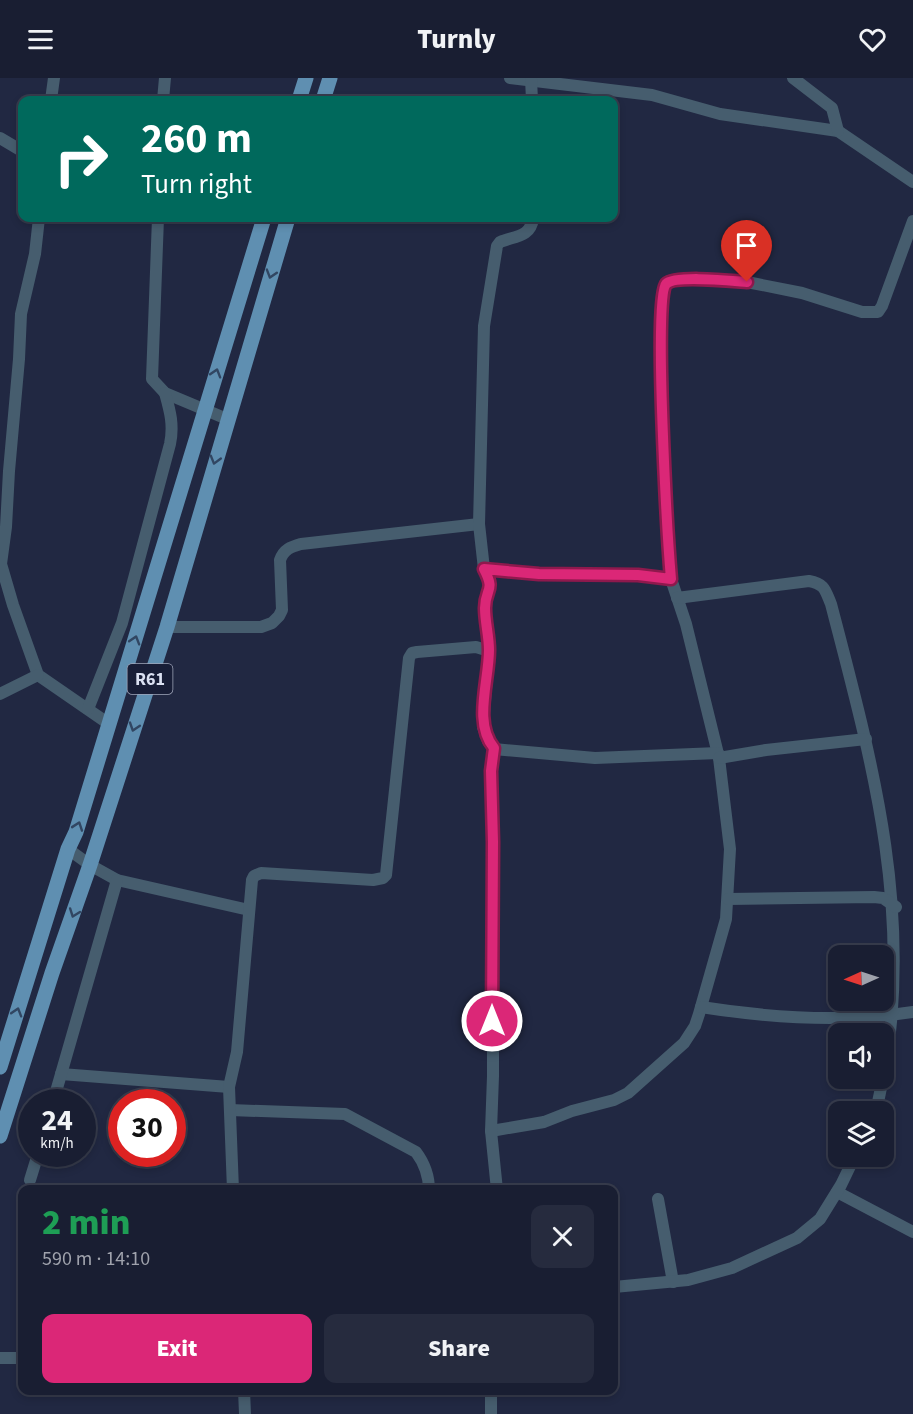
<!DOCTYPE html>
<html lang="en">
<head>
<meta charset="utf-8">
<style>
  :root { --surface:#191e32; --page:#262b3e; --text:#f1f3f6; --muted:#9fa2ac; --line:#373c4d; --accent:#db2777 }
  body { margin:0; font-family:"Source Sans 3",sans-serif; background:var(--page); color:var(--text); height:100vh; display:flex; flex-direction:column; font-size:22px; white-space:nowrap }
  * { box-sizing:border-box; margin:0 }
  p { font-size:20px; color:var(--muted) }
  .icon { flex:none; width:33px; height:33px; fill:none; stroke:currentColor; stroke-width:2; stroke-linecap:round; stroke-linejoin:round }
  .map { position:relative; flex:1; overflow:hidden }
  .sheet { position:absolute; left:18px; top:1107px; width:600px; height:210px; display:flex; flex-direction:column; background:var(--surface); border-radius:12px; box-shadow:0 3px 9px #0003,0 0 0 2px var(--line) }
  .sheet>* { flex:none }
  .top-card { position:absolute; left:18px; top:18px; width:600px; height:126px; border-radius:12px; box-shadow:0 3px 9px #0003,0 0 0 2px var(--line); background:#00695c; color:#fff; overflow:hidden }
  .needle { width:39px; rotate:267deg }
  .controls { position:absolute; left:828px; top:867px; display:grid; gap:12px }
  .controls a { display:grid; place-items:center; width:66px; height:66px; border-radius:12px; background:var(--surface); box-shadow:0 3px 9px #0003,0 0 0 2px var(--line); font-size:30px }
  .speed { position:absolute; left:18px; top:1011px; display:flex; gap:12px; font-size:30px; font-weight:700; text-align:center }
  .speed>* { display:grid; place-content:center; width:78px; height:78px; border-radius:50%; background:var(--surface); box-shadow:0 3px 9px #0003,0 0 0 2px var(--line); line-height:1 }
  .speed small { font-size:15px; font-weight:400 }
  .speed .limit { border:9px solid #d22; background:#fff; color:#111 }
  .pin { position:absolute; display:grid; place-items:center; width:51px; height:51px; color:#fff; margin:-62px -26px; border-radius:50% 50% 50% 0; rotate:-45deg; box-shadow:0 0 6px #0007 }
  .pin .icon { rotate:45deg }
  .me { position:absolute; width:66px; margin:-33px; rotate:0deg; stroke-linejoin:round; filter:drop-shadow(0 0 4px #0008) }
  .turn { display:flex; align-items:center; gap:21px; height:126px; padding:0 24px; font-size:27px }
  .turn .icon { width:78px; height:78px; stroke-width:2.5 }
  .turn b { display:block; font-size:42px; line-height:51px }
  .round { display:grid; place-items:center; flex:none; width:63px; height:63px; border-radius:12px; background:var(--page) }
  .summary { display:flex; align-items:center; justify-content:space-between; height:102px; padding:0 24px }
  h1 { font-size:36px; font-weight:800; line-height:45px; color:#1e9e55 }
  .button { display:flex; gap:12px; margin-top:auto; padding:12px 24px }
  .button a { flex:1; height:69px; border-radius:12px; background:var(--accent); color:#fff; font-size:24px; font-weight:800; line-height:69px; text-align:center }
  .button a+a { background:var(--page); color:var(--text) }
  header { display:flex; justify-content:space-between; align-items:center; height:78px; padding:0 24px; background:var(--surface); font-size:27px; font-weight:800 }
  .map>svg:first-child { display:block }
</style>
</head>
<body>
<header><svg class="icon" aria-label="menu" viewBox="0 0 24 24"><path d="M4 6h16M4 12h16M4 18h16"/></svg>Turnly<svg class="icon" aria-label="heart" viewBox="0 0 24 24"><path d="M12 20l-8-8c-3-5 5-10 8-4 3-6 11-1 8 4z"/></svg></header>
<div class="map">
<svg width="913" height="1336" viewBox="0 0 913 1336">
  <rect width="100%" height="100%" fill="#212842"/>
  <g fill="none" stroke-linecap="round" stroke-linejoin="round">
    <g stroke="#465d6e" stroke-width="12">
      <path d="M510,0l142,17 68,19 118,17 75,51"/>
      <path d="M793,0l39,30 6,23"/>
      <path d="M531,1l1,21"/>
      <path d="M51,22l3,-22"/>
      <path d="M163,22l2,-22"/>
      <path d="M0,60l22,13"/>
      <path d="M39,140l-4,36 -14,60 -2,45 -10,112 -3,56 -5,37 12,41 25,70 71,49"/>
      <path d="M158,140l-6,161 13,14 62,26"/>
      <path d="M484,491l55,5 99,1 33,4 15,45 33,134 11,91 -4,70 -27,95 -4,12 -11,17 -56,50 -14,7 -42,11 -28,11 -53,9"/>
      <path d="M671,501l-6,-75 -4,-176 1,-32 3,-10 4,-5 10,-1 30,-1 38,3 55,11 60,19h16l4,-6 31,-85"/>
      <path d="M677,520l132,-17c16,3 16,9 22,23 42,161 82,305 53,473"/>
      <path d="M167,549h94l11,-4 7,-7 3,-6 -2,-50c4,-11 11,-13 21,-16l178,-20"/>
      <path d="M0,616l38,-19"/>
      <path d="M88,631l34,-86 48,-179c4,-19 0,-33 -5,-51"/>
      <path d="M494,671l101,9 123,-5"/>
      <path d="M719,680l47,-8 100,-11"/>
      <path d="M68,771l22,16 27,15 132,30"/>
      <path d="M728,821l146,-2 9,1 13,9"/>
      <path d="M701,929c70,11 142,16 212,5"/>
      <path d="M61,996l168,13"/>
      <path d="M53,1024l64,-222"/>
      <path d="M230,1032l115,4 71,38c9,12 13,23 13,38"/>
      <path d="M876,1034l7,-34"/>
      <path d="M30,1102l8,-26"/>
      <path d="M233,1112l-4,-103 8,-35 15,-172 2,-4 7,-3 112,7 10,-2 3,-3 23,-217 3,-5 5,-1 59,-5 13,4"/>
      <path d="M497,1112l-6,-59 2,-55v-234l-2,-71 3,-22 -6,-8 -5,-14 6,-76 -4,-45 5,-25 -6,-12 -5,-45 5,-198 13,-80 3,-4c15,-6 31,-5 33,-24"/>
      <path d="M837,1114l76,40"/>
      <path d="M658,1121l15,83"/>
      <path d="M614,1209l74,-7 44,-12 65,-30 23,-19 21,-34 14,-29"/>
      <path d="M0,1280h22"/>
      <path d="M244,1312l1,24"/>
      <path d="M491,1336v-24"/>
    </g>
    <g stroke="#5f8fb1" stroke-width="15">
      <path d="M299,22l7,-22"/>
      <path d="M323,22l7,-22"/>
      <path d="M0,989l68,-218 8,-17 188,-614"/>
      <path d="M0,1058l52,-163 38,-108 77,-238 121,-409"/>
    </g>
  </g>
  <defs><path id="oneway-chevron" d="M-2-3.5L2.5 0L-2 3.5" fill="none" stroke-width="1.6" stroke-linecap="round" stroke-linejoin="round" transform="scale(1.5)"/></defs>
  <g stroke="#314662">
    <use href="#oneway-chevron" transform="translate(271 196) rotate(107)"/>
    <use href="#oneway-chevron" transform="translate(216 295) rotate(-73)"/>
    <use href="#oneway-chevron" transform="translate(215 382) rotate(106)"/>
    <use href="#oneway-chevron" transform="translate(135 562) rotate(-73)"/>
    <use href="#oneway-chevron" transform="translate(134 649) rotate(108)"/>
    <use href="#oneway-chevron" transform="translate(78 748) rotate(-71)"/>
    <use href="#oneway-chevron" transform="translate(74 835) rotate(110)"/>
    <use href="#oneway-chevron" transform="translate(17 934) rotate(-73)"/>
  </g>
  <g fill="none" stroke-linecap="round" stroke-linejoin="round">
    <g stroke="#8e194d" stroke-width="15">
      <path id="route" d="M492,943l1,-179 -2,-71 3,-23c-21,-25 -5,-67 -5,-98 0,-14 -4,-28 -4,-42 0,-20 11,-16 -1,-39l55,5 99,1 33,4c-3,-35 -18,-281 -5,-295 9,-9 67,-3 81,-2"/>
    </g>
    <use href="#route" stroke="#db2777" stroke-width="10"/>
  </g>
  <g text-anchor="middle" stroke-width="6" stroke-linejoin="round" paint-order="stroke">
    <rect fill="#181e37" stroke="#a0a6ba" stroke-width="1.5" x="127.5" y="586" width="45" height="30" rx="4.5"/>
    <g font-size="18" font-weight="bold" fill="#dbe1f2">
      <text x="150" y="607">R61</text>
    </g>
  </g>
</svg>
<div class="controls">
<a><svg class="needle" viewBox="-14 -14 28 28"><path d="M0-13l5 13h-10z" fill="#e53935"/><path d="M0 13l5-13h-10z" fill="#9fa2ac"/></svg></a>
<a><svg class="icon" aria-label="sound" viewBox="0 0 24 24"><path d="M4 9h4l5-4v14l-5-4H4zM17 9q2 3 0 6"/></svg></a>
<a><svg class="icon" aria-label="layers" viewBox="0 0 24 24"><path d="M12 4l9 5-9 5-9-5zM3 14l9 5 9-5"/></svg></a>
</div>
<div class="speed"><div>24<small>km/h</small></div><div class="limit">30</div></div>
<div class="pin" style="left:747px;top:204px;background:#d93025"><svg class="icon" aria-label="arrive" viewBox="0 0 24 24"><path d="M6 21V4h12l-3 4 3 4H6"/></svg></div>
<svg class="me" style="left:492px;top:943px" viewBox="-20 -20 40 40"><circle r="17" fill="#db2777" stroke="#fff" stroke-width="3"/><path d="M0-11L8 9 0 5-8 9z" fill="#fff"/></svg>
<div class="top-card">
<div class="turn"><svg class="icon" aria-label="right" viewBox="0 0 24 24"><path d="M7 20v-9h11M14 6l5 5-5 5"/></svg><div><b>260 m</b>Turn right</div></div>
</div>
<section class="sheet">
<div class="summary"><div><h1>2 min</h1><p>590 m · 14:10</p></div><a class="round"><svg class="icon" aria-label="close" viewBox="0 0 24 24"><path d="M6 6l12 12M18 6L6 18"/></svg></a></div>
<div class="button"><a>Exit</a><a>Share</a></div>
</section>
</div>
</body>
</html>
